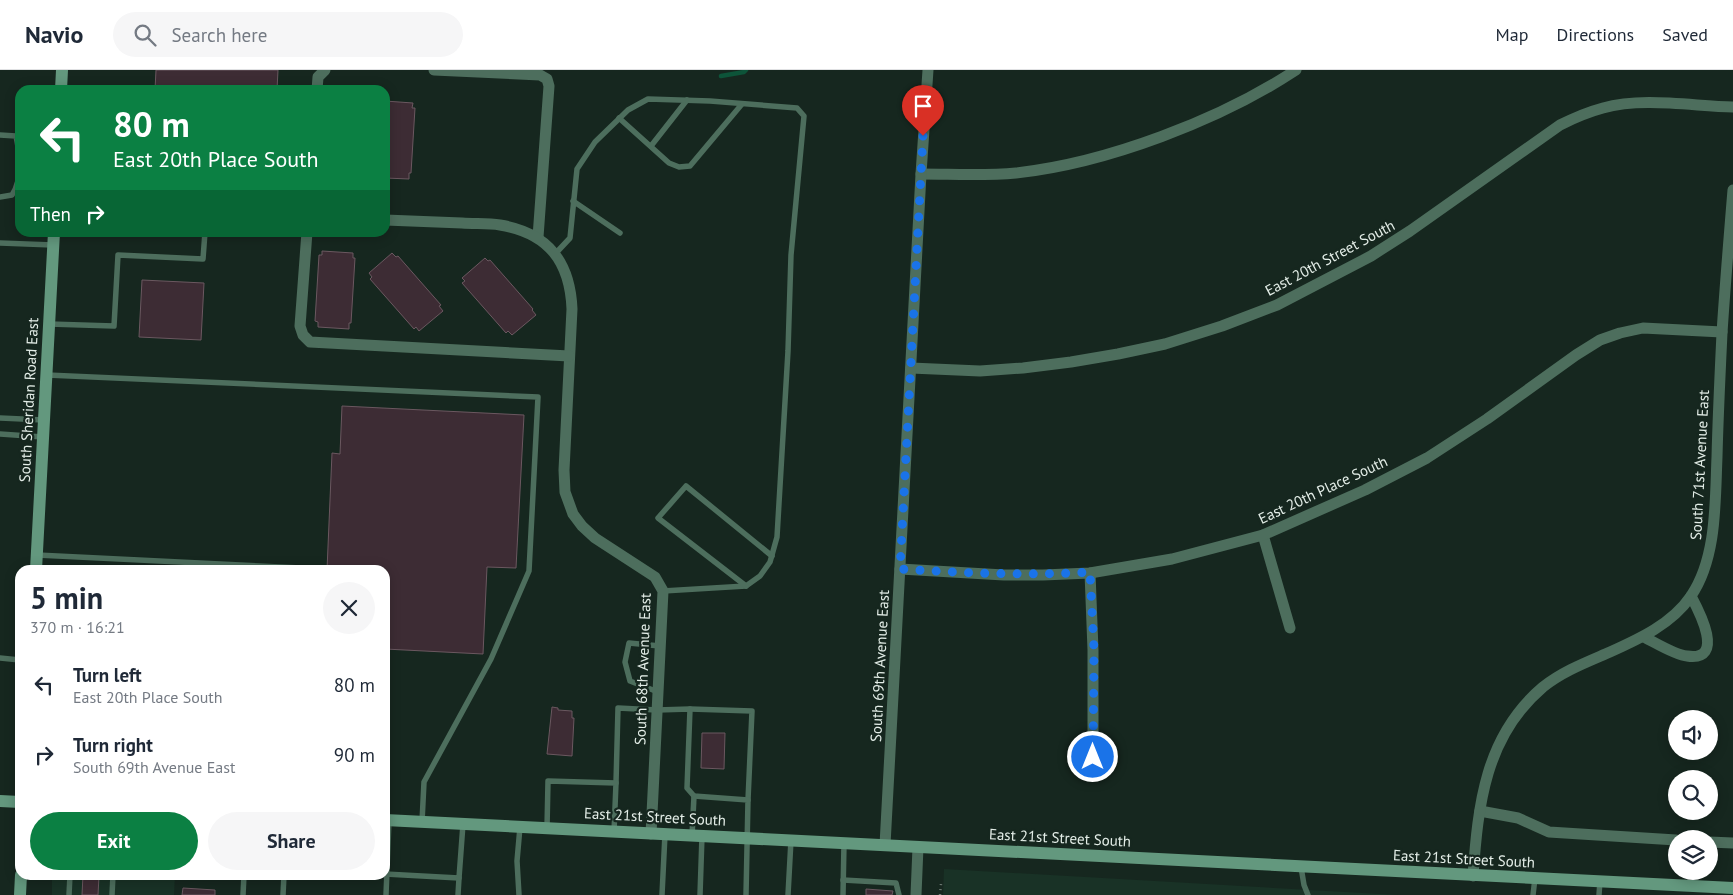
<!DOCTYPE html>
<html lang="en">
<head>
<meta charset="utf-8">
<style>
  :root { --surface:#fff; --page:#f6f6f7; --text:#1f2937; --muted:#747a83; --line:#e0e1e3; --accent:#0b8043 }
  body { margin:0; font-family:"PT Sans",sans-serif; background:var(--page); color:var(--text); height:100vh; display:flex; flex-direction:column; font-size:19px; white-space:nowrap }
  * { box-sizing:border-box; margin:0 }
  p { font-size:16px; color:var(--muted) }
  .icon { flex:none; width:28px; height:28px; fill:none; stroke:currentColor; stroke-width:2; stroke-linecap:round; stroke-linejoin:round }
  .map { position:relative; flex:1; overflow:hidden }
  .sheet { position:absolute; left:15px; top:495px; width:375px; height:315px; display:flex; flex-direction:column; background:var(--surface); border-radius:15px; box-shadow:0 2px 12px #0003 }
  .sheet>* { flex:none }
  .hud { position:absolute; left:15px; top:15px; width:375px; height:152px; border-radius:15px; box-shadow:0 2px 12px #0003; background:#0b8043; color:#fff; overflow:hidden }
  .tools { position:absolute; left:1668px; top:640px; display:grid; gap:10px }
  .tools a { display:grid; place-items:center; width:50px; height:50px; border-radius:50%; background:var(--surface); box-shadow:0 2px 12px #0003; font-size:25px }
  .pin { position:absolute; display:grid; place-items:center; width:42px; height:42px; color:#fff; margin:-51px -21px; border-radius:50% 50% 50% 0; rotate:-45deg; box-shadow:0 0 5px #0007 }
  .pin .icon { rotate:45deg }
  .me { position:absolute; width:55px; margin:-28px; rotate:0deg; stroke-linejoin:round; filter:drop-shadow(0 0 4px #0008) }
  .turn { display:flex; align-items:center; gap:18px; height:105px; padding:0 15px; font-size:22px }
  .turn .icon { width:65px; height:65px; stroke-width:2.5 }
  .turn b { display:block; font-size:35px; line-height:42px }
  .then { display:flex; align-items:center; height:48px; padding:0 15px; background:#0003; gap:10px; font-size:19px }
  .round { display:grid; place-items:center; flex:none; width:52px; height:52px; border-radius:26px; background:var(--page) }
  .head { display:flex; align-items:center; justify-content:space-between; height:85px; padding:0 15px }
  h1 { font-size:30px; font-weight:700; line-height:38px }
  .action { display:flex; gap:10px; margin-top:auto; padding:10px 15px }
  .action a { flex:1; height:58px; border-radius:30px; background:var(--accent); color:#fff; font-size:20px; font-weight:700; line-height:58px; text-align:center }
  .action a+a { background:var(--page); color:var(--text) }
  ul { padding:0; list-style:none }
  li { display:flex; align-items:center; gap:15px; height:70px; padding:0 15px }
  li div { flex:1 }
  li b { display:block; font-size:19px }
  li em { font-style:normal }
  header { display:flex; align-items:center; gap:30px; box-sizing:border-box; height:70px; padding:0 25px; background:var(--surface); border-bottom:1px solid var(--line) }
  header strong { font-size:24px }
  nav { display:flex; gap:28px; margin-inline-start:auto; font-size:18px }
  .search { width:350px; height:45px; background:var(--page); display:flex; align-items:center; gap:12px; box-sizing:border-box; padding:0 18px; border-radius:28px; color:var(--muted); font-size:19px }
  .map>svg:first-child { display:block }
</style>
</head>
<body>
<header>
<strong>Navio</strong>
<div class="search"><svg class="icon" aria-label="search" viewBox="0 0 24 24"><circle cx="10" cy="10" r="6"/><path d="M15 15l6 6"/></svg>Search here</div>
<nav><a>Map</a><a>Directions</a><a>Saved</a></nav>
</header>
<div class="map">
<svg width="1733" height="825" viewBox="0 0 1733 825">
  <rect width="100%" height="100%" fill="#16271f"/>
  <g fill="#193226">
    <path d="M944,799l454,26h-455z"/>
    <path d="M52,805h123l-1,20h-122z"/>
  </g>
  <g fill="none" stroke-linecap="round" stroke-linejoin="round">
    <path stroke="#0d5439" stroke-width="4.5" d="M721,6l23,-4 2,-2"/>
  </g>
  <g fill="#3d2c34" stroke="#6b5860">
    <path d="M156,0h122l-1,20h-122z"/>
    <path d="M385,31l28,2 -1,5h3l-4,65h-2v6l-24,-1z"/>
    <path d="M322,181l31,2v5h2l-4,65h-2v6l-31,-2v-5l-3,-1 4,-66h3z"/>
    <path d="M392,183l4,4 2,-1 43,49 -2,1 4,5 -24,20 -3,-4 -2,2 -44,-50 2,-2 -3,-4z"/>
    <path d="M485,188l3,3 2,-1 43,49 -1,1 4,5 -24,20 -4,-4 -2,2 -44,-50 3,-2 -3,-3z"/>
    <path d="M142,210l62,3 -3,57 -62,-3z"/>
    <path d="M342,336l182,9 -8,153 -29,-1 -4,87 -98,-5v-79h-58l5,-117 8,1z"/>
    <path d="M552,637l6,1v2l14,1v7h2l-2,38 -25,-2z"/>
    <path d="M702,663h23l-1,36 -23,-1z"/>
    <path d="M83,805l16,1 -1,19h-16z"/>
    <path d="M183,818l32,2v5h-33z"/>
    <path d="M866,819l27,2 -1,4h-26z"/>
  </g>
  <g fill="none" stroke-linecap="round" stroke-linejoin="round">
    <path stroke="#738079" stroke-width="2.5" stroke-dasharray="1 4" stroke-linecap="butt" d="M940,825l1,-11"/>
    <g stroke="#4d6e5d" stroke-width="5.5">
      <path d="M619,48l50,45 10,4 11,-1 52,-62"/>
      <path d="M0,65l16,1c4,19 7,43 -4,59l-12,2"/>
      <path d="M651,76l36,-46"/>
      <path d="M573,131l47,32"/>
      <path d="M0,173l53,2"/>
      <path d="M555,184l15,-16 7,-69 18,-27 33,-32 20,-11 62,2 87,7 7,8 -13,139 -3,96 -11,186 -7,25 -10,14 -14,10 -83,5"/>
      <path d="M49,254l65,2 4,-71 85,4 2,-27"/>
      <path d="M47,305l491,22 -9,174 -38,88 -67,123 -2,40"/>
      <path d="M0,348l44,2"/>
      <path d="M0,364l43,3"/>
      <path d="M37,485l264,13"/>
      <path d="M746,516l-88,-68 28,-32 86,70"/>
      <path d="M0,588l20,2"/>
      <path d="M658,622l-28,-11 -5,-19 4,-19 31,3"/>
      <path d="M690,639l62,2 -4,89"/>
      <path d="M616,713l2,-75 39,2 33,-1 -3,79 7,8 54,4 -2,95"/>
      <path d="M547,758l1,-47 68,2 -2,49"/>
      <path d="M692,766l2,-40"/>
      <path d="M1301,797l3,18 4,10"/>
      <path d="M385,804l74,4 4,-54"/>
      <path d="M843,810l53,3 3,12"/>
      <path d="M69,825l1,-20"/>
      <path d="M112,825l1,-20"/>
      <path d="M243,825l1,-20"/>
      <path d="M283,825l1,-20"/>
      <path d="M386,825l3,-75"/>
      <path d="M458,825l1,-17"/>
      <path d="M519,825l-2,-34 3,-34"/>
      <path d="M662,825l3,-61"/>
      <path d="M700,825l2,-59"/>
      <path d="M788,825l3,-55"/>
      <path d="M843,825l1,-52"/>
      <path d="M1533,825l2,-17"/>
      <path d="M1599,825l1,-14"/>
    </g>
    <g stroke="#4d6e5d" stroke-width="11">
      <path d="M434,0l106,5 7,4 2,7 -11,151"/>
      <path d="M317,20l1,-13 7,-7"/>
      <path d="M921,104c31,0 63,2 95,-1 91,-10 204,-53 280,-103"/>
      <path d="M385,150c26,1 51,2 77,3 13,1 26,0 38,2 49,8 70,37 72,84l-8,161 1,22 8,22 9,12 13,12 60,39 8,14 -12,243"/>
      <path d="M307,162l-7,94 3,9 7,7 259,14"/>
      <path d="M911,298l69,3 43,-3 48,-6 47,-8 47,-10 57,-18 55,-21 94,-49 39,-25 150,-106c14,-7 28,-13 43,-17 39,-11 89,-2 130,-1"/>
      <path d="M1263,465l27,93"/>
      <path d="M900,499l104,6h39l47,-2 82,-14 91,-24 102,-45 62,-32 60,-39 89,-64 24,-15 20,-7 23,-5 79,4"/>
      <path d="M1090,503l3,77v107"/>
      <path d="M1644,567c12,6 31,18 43,19 39,6 12,-45 4,-60"/>
      <path d="M1480,741l38,7 31,14 127,8"/>
      <path d="M1709,772l24,1"/>
      <path d="M885,775l36,-671 7,-104"/>
      <path d="M1473,806c5,-71 12,-140 70,-189 20,-16 44,-25 67,-35 29,-13 62,-28 81,-56 26,-38 24,-94 26,-139 1,-41 3,-82 5,-124 3,-47 7,-95 11,-143"/>
      <path d="M916,825l2,-48"/>
    </g>
    <g stroke="#63987e" stroke-width="12">
      <path d="M61,20l1,-20"/>
      <path d="M36,500l18,-338"/>
      <path d="M0,731l20,1"/>
      <path d="M385,750l1348,68"/>
      <path d="M20,825l1,-20"/>
    </g>
  </g>
  <g fill="none" stroke-linecap="round" stroke-linejoin="round">
    <path stroke="#1a73e8" stroke-width="9" stroke-dasharray="0 16.2" d="M923,66l-23,433c64,4 127,7 190,3l4,78 -1,107"/>
  </g>
  <g text-anchor="middle" stroke-width="4.5" stroke-linejoin="round" paint-order="stroke">
    <g font-size="15" fill="#e3ede7" stroke="#16271f">
      <text transform="translate(1330 188) rotate(-28)" y="5">East 20th Street South</text>
      <text transform="translate(29 330) rotate(-87)" y="5">South Sheridan Road East</text>
      <text transform="translate(1700 395) rotate(-87)" y="5">South 71st Avenue East</text>
      <text transform="translate(1323 420) rotate(-25)" y="5">East 20th Place South</text>
      <text transform="translate(880 596) rotate(-87)" y="5">South 69th Avenue East</text>
      <text transform="translate(643 599) rotate(-88)" y="5">South 68th Avenue East</text>
      <text transform="translate(655 747) rotate(3)" y="5">East 21st Street South</text>
      <text transform="translate(1060 768) rotate(3)" y="5">East 21st Street South</text>
      <text transform="translate(1464 789) rotate(3)" y="5">East 21st Street South</text>
    </g>
  </g>
</svg>
<div class="tools">
<a><svg class="icon" aria-label="sound" viewBox="0 0 24 24"><path d="M4 9h4l5-4v14l-5-4H4zM17 9q2 3 0 6"/></svg></a>
<a><svg class="icon" aria-label="search" viewBox="0 0 24 24"><circle cx="10" cy="10" r="6"/><path d="M15 15l6 6"/></svg></a>
<a><svg class="icon" aria-label="layers" viewBox="0 0 24 24"><path d="M12 4l9 5-9 5-9-5zM3 14l9 5 9-5"/></svg></a>
</div>
<div class="pin" style="left:923px;top:66px;background:#d93025"><svg class="icon" aria-label="arrive" viewBox="0 0 24 24"><path d="M6 21V4h12l-3 4 3 4H6"/></svg></div>
<svg class="me" style="left:1093px;top:687px" viewBox="-20 -20 40 40"><circle r="17" fill="#1a73e8" stroke="#fff" stroke-width="3"/><path d="M0-11L8 9 0 5-8 9z" fill="#fff"/></svg>
<div class="hud">
<div class="turn"><svg class="icon" aria-label="left" viewBox="0 0 24 24"><path d="M17 20v-9H6M10 6l-5 5 5 5"/></svg><div><b>80 m</b>East 20th Place South</div></div>
<div class="then">Then<svg class="icon" aria-label="right" viewBox="0 0 24 24"><path d="M7 20v-9h11M14 6l5 5-5 5"/></svg></div>
</div>
<section class="sheet">
<div class="head"><div><h1>5 min</h1><p>370 m · 16:21</p></div><a class="round"><svg class="icon" aria-label="close" viewBox="0 0 24 24"><path d="M6 6l12 12M18 6L6 18"/></svg></a></div>
<ul>
<li><svg class="icon" aria-label="left" viewBox="0 0 24 24"><path d="M17 20v-9H6M10 6l-5 5 5 5"/></svg><div><b>Turn left</b><p>East 20th Place South</p></div><em>80 m</em></li>
<li><svg class="icon" aria-label="right" viewBox="0 0 24 24"><path d="M7 20v-9h11M14 6l5 5-5 5"/></svg><div><b>Turn right</b><p>South 69th Avenue East</p></div><em>90 m</em></li>
</ul>
<div class="action"><a>Exit</a><a>Share</a></div>
</section>
</div>
</body>
</html>
